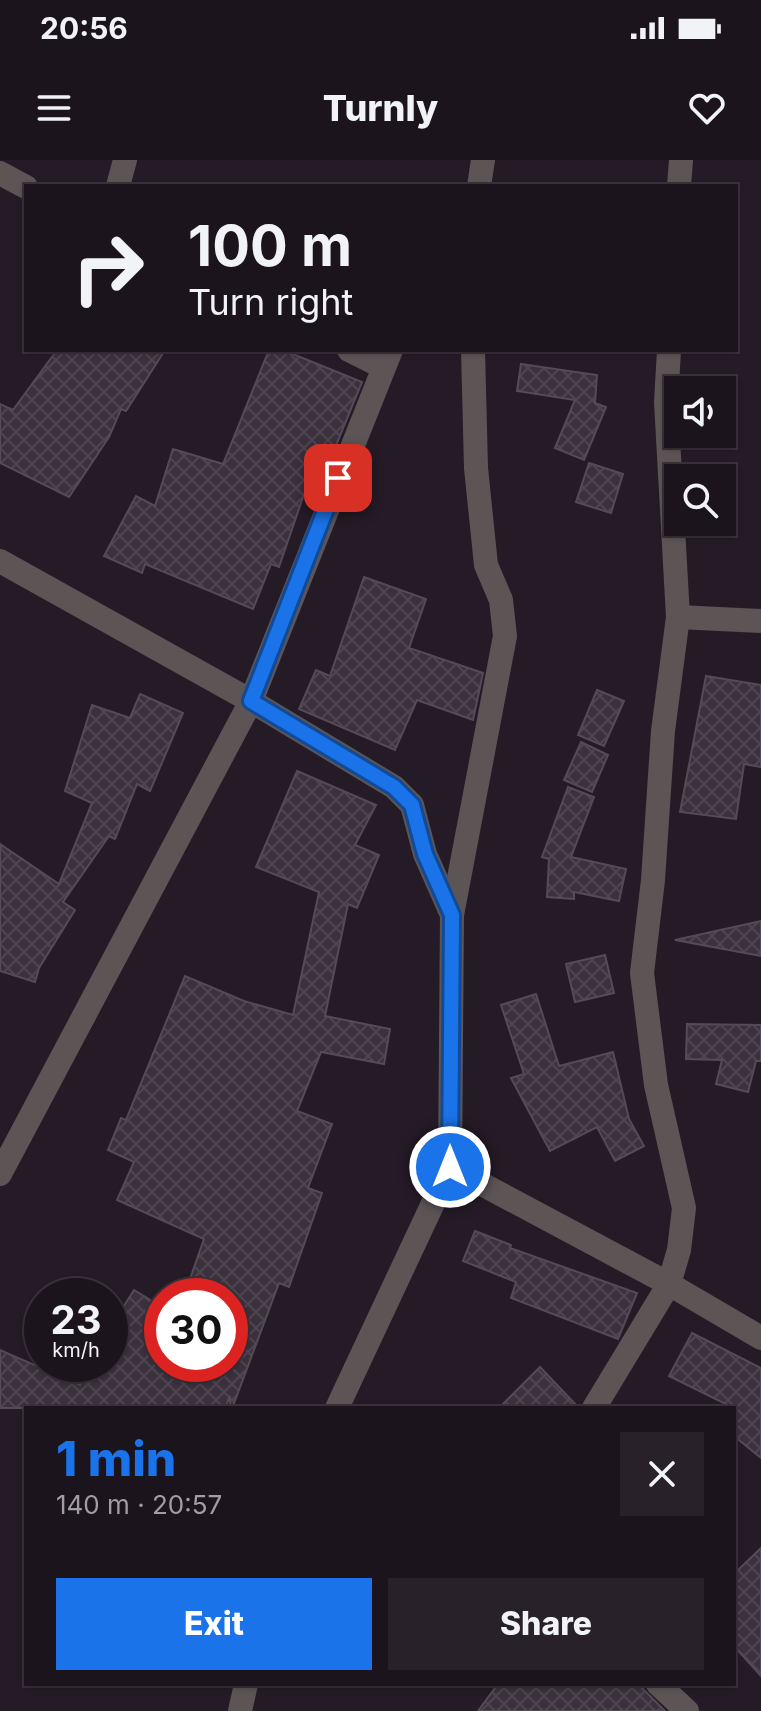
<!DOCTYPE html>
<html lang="en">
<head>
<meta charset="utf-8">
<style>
  :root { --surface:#1c141d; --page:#29212a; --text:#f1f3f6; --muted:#a09ea4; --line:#3a333b; --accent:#1a73e8 }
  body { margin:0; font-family:Inter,sans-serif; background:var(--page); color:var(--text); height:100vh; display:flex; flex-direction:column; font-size:30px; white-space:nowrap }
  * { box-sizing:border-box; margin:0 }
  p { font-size:26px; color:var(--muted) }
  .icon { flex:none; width:44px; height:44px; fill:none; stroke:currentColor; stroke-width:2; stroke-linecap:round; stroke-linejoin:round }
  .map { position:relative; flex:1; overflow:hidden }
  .side { position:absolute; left:24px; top:1246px; width:712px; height:280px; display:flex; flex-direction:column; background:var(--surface); border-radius:0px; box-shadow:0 2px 6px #0004,0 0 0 2px var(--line) }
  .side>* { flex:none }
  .guide { position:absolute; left:24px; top:24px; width:714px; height:168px; border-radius:0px; box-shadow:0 2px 6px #0004,0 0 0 2px var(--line); background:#1c141d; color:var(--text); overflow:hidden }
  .tools { position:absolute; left:664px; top:216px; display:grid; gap:16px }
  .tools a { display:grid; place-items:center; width:72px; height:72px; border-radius:0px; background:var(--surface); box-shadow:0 2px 6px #0004,0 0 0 2px var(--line); font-size:40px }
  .speed { position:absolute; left:24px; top:1118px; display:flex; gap:16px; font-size:40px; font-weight:700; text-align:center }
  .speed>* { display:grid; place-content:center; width:104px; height:104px; border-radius:50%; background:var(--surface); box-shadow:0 2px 6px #0004,0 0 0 2px var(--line); line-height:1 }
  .speed small { font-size:20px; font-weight:400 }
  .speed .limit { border:12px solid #d22; background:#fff; color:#111 }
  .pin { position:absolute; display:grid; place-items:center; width:68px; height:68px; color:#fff; margin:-34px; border-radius:16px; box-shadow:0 4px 12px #0006 }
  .me { position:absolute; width:88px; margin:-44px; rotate:0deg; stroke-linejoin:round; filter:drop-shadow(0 0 6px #0008) }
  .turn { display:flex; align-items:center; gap:28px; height:168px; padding:0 32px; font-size:36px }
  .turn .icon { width:104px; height:104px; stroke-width:2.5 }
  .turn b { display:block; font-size:56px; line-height:68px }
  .round { display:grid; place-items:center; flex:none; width:84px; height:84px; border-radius:0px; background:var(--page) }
  .summary { display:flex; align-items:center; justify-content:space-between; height:136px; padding:0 32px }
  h1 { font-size:48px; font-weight:800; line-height:60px; color:var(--accent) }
  .cta { display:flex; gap:16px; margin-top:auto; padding:16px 32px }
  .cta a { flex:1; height:92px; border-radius:0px; background:var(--accent); color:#fff; font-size:32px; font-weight:800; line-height:92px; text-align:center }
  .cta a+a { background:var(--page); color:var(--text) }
  .status { display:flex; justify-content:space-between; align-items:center; height:56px; padding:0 40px; background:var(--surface); direction:ltr }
  .status svg { height:22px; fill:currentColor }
  header { display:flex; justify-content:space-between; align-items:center; height:104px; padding:0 32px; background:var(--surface); font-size:36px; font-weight:800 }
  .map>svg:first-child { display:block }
</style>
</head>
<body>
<div class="status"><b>20:56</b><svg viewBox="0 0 49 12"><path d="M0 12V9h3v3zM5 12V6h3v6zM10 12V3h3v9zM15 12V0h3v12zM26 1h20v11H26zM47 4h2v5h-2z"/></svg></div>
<header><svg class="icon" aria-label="menu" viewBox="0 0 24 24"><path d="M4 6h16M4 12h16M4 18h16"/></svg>Turnly<svg class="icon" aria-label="heart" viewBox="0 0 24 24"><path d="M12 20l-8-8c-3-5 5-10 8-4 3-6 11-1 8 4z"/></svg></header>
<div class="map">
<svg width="761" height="1551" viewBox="0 0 761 1551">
  <defs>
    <pattern id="building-cross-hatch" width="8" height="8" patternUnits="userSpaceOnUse" patternTransform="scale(2)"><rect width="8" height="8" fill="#3b313d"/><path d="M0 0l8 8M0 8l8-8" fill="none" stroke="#4e4550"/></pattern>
  </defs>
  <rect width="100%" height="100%" fill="#251b27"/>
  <g fill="url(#building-cross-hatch)" stroke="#554a57" stroke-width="2">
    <path d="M57,190h108l-39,61 -5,-2 -12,28 -40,60 -69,-34v-59l13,6z"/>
    <path d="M269,190h14l79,32 -36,88 -12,-5 -35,102 -8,-3 -18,45 -108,-45 -3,9 -38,-17 32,-60 19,10 18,-57 50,15z"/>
    <path d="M521,204l76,11 -2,28 11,4 -22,53 -29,-12 20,-48 -58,-9z"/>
    <path d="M589,303l34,11 -12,39 -35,-11z"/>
    <path d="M364,417l62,22 -17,49 74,25 -10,47 -56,-20 -22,50 -96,-41 17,-39 14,6z"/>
    <path d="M706,516l55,9v82l-17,-3 -8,55 -56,-7z"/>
    <path d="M597,530l27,11 -20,45 -26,-11z"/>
    <path d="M140,534l43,19 -33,78 -13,-7 -22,55 -6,-3 -46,66 12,8 -36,58 -4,14 -35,-11v-127l59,40 33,-81 -27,-12 27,-86 38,13z"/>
    <path d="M581,582l27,13 -16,37 -28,-12z"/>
    <path d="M297,611l79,34 -21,40 24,10 -22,53 -9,-4 -23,112 65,13 -6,35 -63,-12 -24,59 35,13 -24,64 14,5 -33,94 -10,-4 -46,123h-3v-10l-5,12h-225v-58l80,35 7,-21h23v-57l10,5 14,-22 28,17v57h68v-68h-46l20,-57 -87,-39 17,-38 -26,-12 13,-32 5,2 59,-144 59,25 49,14 26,-123 -63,-25z"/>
    <path d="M568,627l26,10 -23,60 55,12 -7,32 -45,-9v7l-27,-2 2,-38 -7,-2z"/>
    <path d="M761,761v35l-86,-16z"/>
    <path d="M605,795l9,38 -39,9 -9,-38z"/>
    <path d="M536,834l23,72 54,-14 16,67 15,27 -29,15 -18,-34 -47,24 -39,-73 13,-4 -23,-69z"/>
    <path d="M687,864l74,1v36h-5l-8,31 -32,-8 6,-24 -36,-1z"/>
    <path d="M475,1071l36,14 -1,3 127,45 -19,46 -107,-41 5,-16 -53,-21z"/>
    <path d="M692,1173l69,35v90l-27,-22v-28l-65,-32z"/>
    <path d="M540,1207l39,41h-80z"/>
    <path d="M761,1388v128l-27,-30v-72z"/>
    <path d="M498,1524h140l27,27h-187z"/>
  </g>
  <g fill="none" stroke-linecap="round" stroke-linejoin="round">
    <g stroke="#5d5456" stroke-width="24">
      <path d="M0,13l26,14"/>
      <path d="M118,26l7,-26"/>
      <path d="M479,26l4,-26"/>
      <path d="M679,26l2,-26"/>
      <path d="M349,190l32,16"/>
      <path d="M0,401l251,140 143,86 18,18 13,49 27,61"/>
      <path d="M678,457l83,4"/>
      <path d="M450,1007l219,117 92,54"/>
      <path d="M0,1014l251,-473 140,-351"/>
      <path d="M337,1248l113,-241 2,-252 53,-279 -4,-36 -15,-35 -10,-97 -3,-118"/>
      <path d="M594,1248l75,-124 10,-34 5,-42 -28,-123 -14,-112 11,-93 10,-149 15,-114 -12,-215 3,-52"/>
      <path d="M658,1524l29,27"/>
      <path d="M240,1551l6,-27"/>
    </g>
  </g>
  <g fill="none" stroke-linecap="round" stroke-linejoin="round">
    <g stroke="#114b97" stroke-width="20">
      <path id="route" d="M338,318l-87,223 143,86 18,18 13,49 27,61 -2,252"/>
    </g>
    <use href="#route" stroke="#1a73e8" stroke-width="14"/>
  </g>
</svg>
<div class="tools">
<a><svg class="icon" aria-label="sound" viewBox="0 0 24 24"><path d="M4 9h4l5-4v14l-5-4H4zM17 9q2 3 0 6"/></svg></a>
<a><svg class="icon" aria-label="search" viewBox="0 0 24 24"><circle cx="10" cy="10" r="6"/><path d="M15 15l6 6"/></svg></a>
</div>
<div class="speed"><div>23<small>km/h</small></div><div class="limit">30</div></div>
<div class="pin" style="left:338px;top:318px;background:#d93025"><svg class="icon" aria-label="arrive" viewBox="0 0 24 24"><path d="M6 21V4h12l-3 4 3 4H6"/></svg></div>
<svg class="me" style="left:450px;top:1007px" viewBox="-20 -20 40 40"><circle r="17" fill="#1a73e8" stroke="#fff" stroke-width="3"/><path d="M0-11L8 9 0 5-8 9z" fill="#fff"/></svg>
<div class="guide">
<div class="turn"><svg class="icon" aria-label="right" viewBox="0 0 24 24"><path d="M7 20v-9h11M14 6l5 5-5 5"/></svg><div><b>100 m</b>Turn right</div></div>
</div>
<section class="side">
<div class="summary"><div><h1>1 min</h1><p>140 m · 20:57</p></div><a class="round"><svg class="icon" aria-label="close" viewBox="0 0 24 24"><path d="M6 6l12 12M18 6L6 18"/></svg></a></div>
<div class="cta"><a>Exit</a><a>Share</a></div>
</section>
</div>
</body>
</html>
